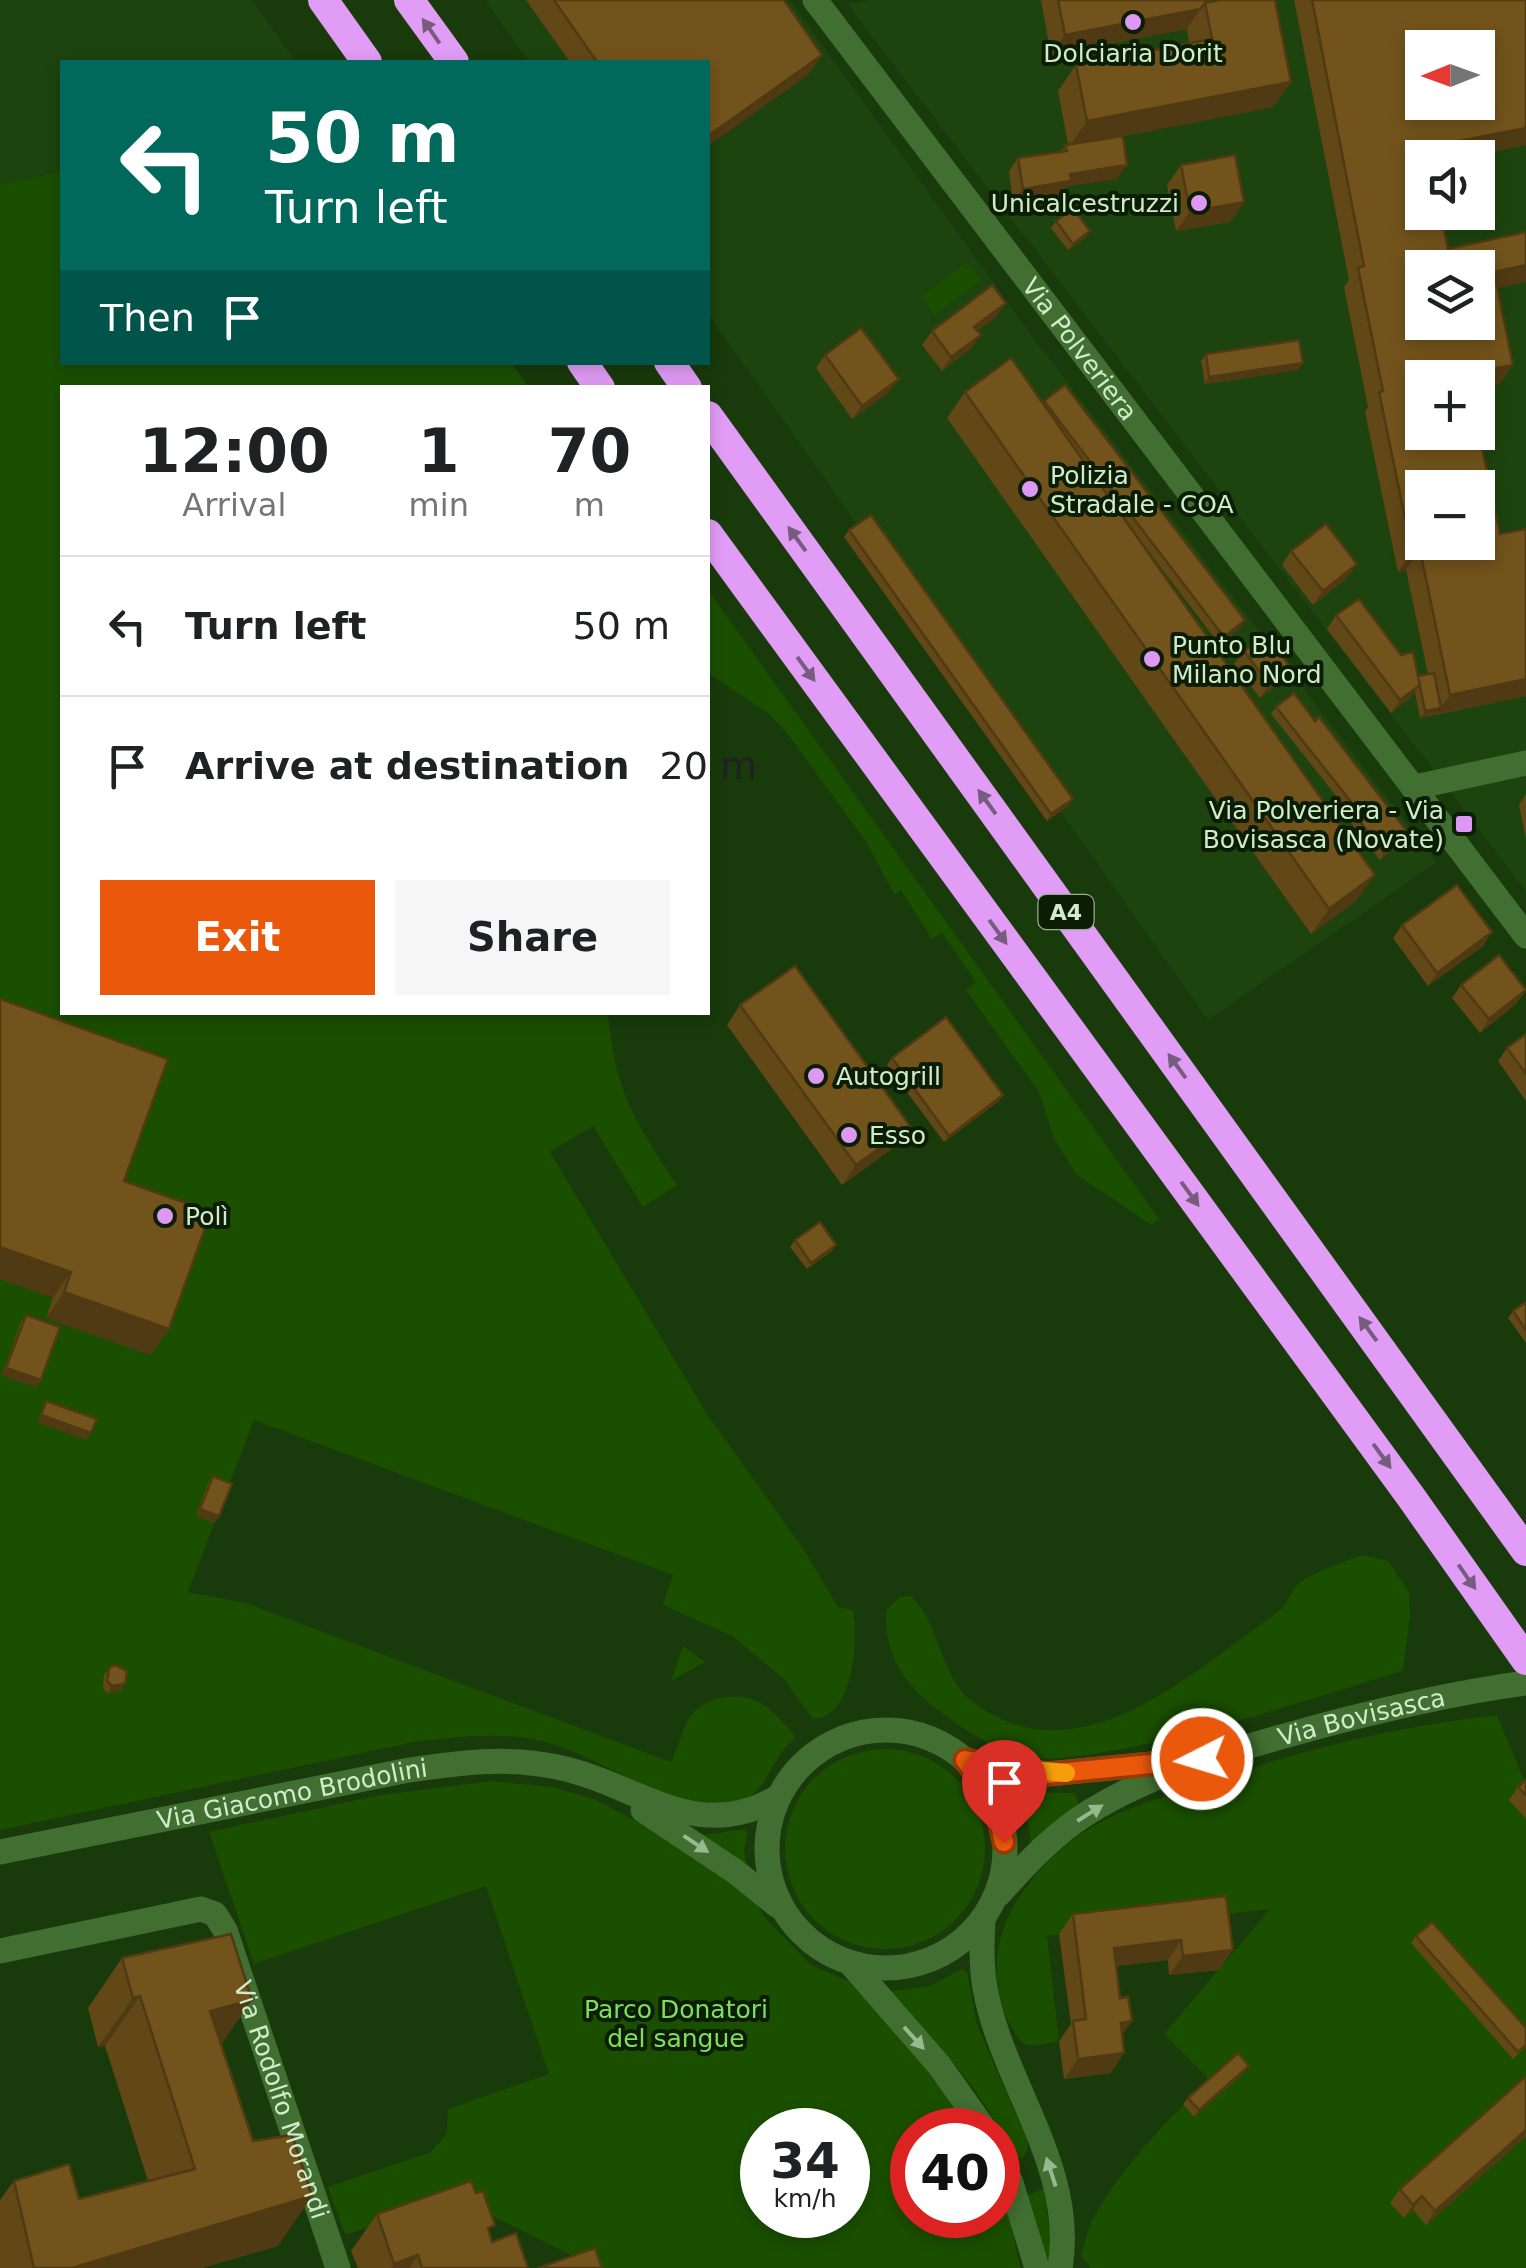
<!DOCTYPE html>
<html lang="en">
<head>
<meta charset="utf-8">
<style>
  :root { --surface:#fff; --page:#f6f6f6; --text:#202124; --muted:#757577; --line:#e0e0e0; --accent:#ea580c }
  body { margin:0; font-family:"DejaVu Sans",sans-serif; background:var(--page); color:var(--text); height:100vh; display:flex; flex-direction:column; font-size:38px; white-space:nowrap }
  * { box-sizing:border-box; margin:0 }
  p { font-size:32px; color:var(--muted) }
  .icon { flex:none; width:55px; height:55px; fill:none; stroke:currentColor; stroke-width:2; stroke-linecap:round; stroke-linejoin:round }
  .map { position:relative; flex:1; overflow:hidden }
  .panel { position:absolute; left:60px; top:385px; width:650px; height:630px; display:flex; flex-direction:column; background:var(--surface); border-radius:0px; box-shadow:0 5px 15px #0003 }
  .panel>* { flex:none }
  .guide { position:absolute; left:60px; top:60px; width:650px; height:305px; border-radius:0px; box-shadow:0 5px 15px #0003; background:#00695c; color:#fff; overflow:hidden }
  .needle { width:65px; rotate:269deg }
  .tools { position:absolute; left:1405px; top:30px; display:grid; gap:20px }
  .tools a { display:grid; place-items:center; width:90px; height:90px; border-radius:0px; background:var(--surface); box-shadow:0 5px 15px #0003; font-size:50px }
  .speed { position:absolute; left:740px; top:2108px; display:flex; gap:20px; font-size:50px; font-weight:700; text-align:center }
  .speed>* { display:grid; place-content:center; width:130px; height:130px; border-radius:50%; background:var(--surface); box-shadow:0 5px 15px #0003; line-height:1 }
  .speed small { font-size:25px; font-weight:400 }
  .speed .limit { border:15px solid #d22; background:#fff; color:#111 }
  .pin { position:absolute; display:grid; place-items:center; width:85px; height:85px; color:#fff; margin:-102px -42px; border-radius:50% 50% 50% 0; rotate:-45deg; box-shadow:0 0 10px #0007 }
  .pin .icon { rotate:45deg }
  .me { position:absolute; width:110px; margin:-55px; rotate:265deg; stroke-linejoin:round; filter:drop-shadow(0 0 8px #0008) }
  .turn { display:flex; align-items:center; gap:35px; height:210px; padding:0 40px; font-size:45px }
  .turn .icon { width:130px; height:130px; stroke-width:2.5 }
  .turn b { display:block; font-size:70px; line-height:85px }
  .then { display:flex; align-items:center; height:95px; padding:0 40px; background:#0003; gap:20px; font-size:38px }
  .eta { display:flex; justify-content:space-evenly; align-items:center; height:170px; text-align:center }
  .eta b { font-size:60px; font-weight:700; line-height:70px }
  .cta { display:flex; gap:20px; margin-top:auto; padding:20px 40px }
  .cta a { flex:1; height:115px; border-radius:0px; background:var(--accent); color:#fff; font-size:40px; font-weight:700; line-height:115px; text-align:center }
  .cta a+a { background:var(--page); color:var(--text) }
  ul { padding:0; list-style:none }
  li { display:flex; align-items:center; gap:30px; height:140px; padding:0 40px; border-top:2px solid var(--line) }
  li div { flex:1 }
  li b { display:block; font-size:38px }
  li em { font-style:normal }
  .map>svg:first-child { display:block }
</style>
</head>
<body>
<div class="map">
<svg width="1526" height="2268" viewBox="0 0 1526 2268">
  <rect width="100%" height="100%" fill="#193a0b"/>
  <g fill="#1d430e" fill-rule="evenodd">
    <path d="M0,0h252l44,62h-234v109l-62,14z"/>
    <path d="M485,0h305l239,332 408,530 -229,158 -500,-706v-252h-179z"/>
    <path d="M869,0h657v891l-679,-887zM1422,48h56v54h-56zM1422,158h56v54h-56zM1422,268h56v54h-56zM1422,378h56v54h-56zM1422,488h56v54h-56z"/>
  </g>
  <g fill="#1a4f00" fill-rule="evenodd">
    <path d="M62,171v191l449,1 18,24 -467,1v624l546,1c7,79 26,106 69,172l-34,22 -50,-81 -43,26 157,262 95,133 36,60 15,3c6,29 0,110 -40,109l-29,-40 -52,-43 -69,-31 10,-30 -419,-155 -66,172 57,11 426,159c7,-13 10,-31 18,-44 15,-23 56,-29 78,-11 10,8 19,19 28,28l-1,4c-24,19 -27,58 -61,66 -59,12 -137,-54 -196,-65 -41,-8 -82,-3 -123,2l-414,88v-1645z"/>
    <path d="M967,262l14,18 -46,35 -14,-18z"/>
    <path d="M708,590l451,629 -8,6 -75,-51 -22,-35 -15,-47 -73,-102 10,-8 -34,-49 -10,6 -31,-49 -7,4 -27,-51 -80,-110 -19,-20 -60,-40z"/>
    <path d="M1362,1555l26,6 21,31 1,24 -7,55c-95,28 -189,61 -286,79 -27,4 -56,11 -83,8 -38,-5 -71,-29 -101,-52 -30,-23 -51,-56 -46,-97l13,-12 11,-1c30,28 27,78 61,105 86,68 182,3 255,-52 18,-13 38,-26 55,-41 7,-7 9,-19 17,-25 17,-12 43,-20 63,-28z"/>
    <path d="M683,1646l22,16 -34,19z"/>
    <path d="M1497,1715l29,70v483h-435l-10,-12c4,-12 6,-26 12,-37 27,-50 75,-101 117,-139l-46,-46 106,-125 -223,27 12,105c-9,1 -21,6 -30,4 -8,-1 -12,-8 -16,-15 -19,-32 -22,-76 -6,-110 16,-37 52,-74 87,-94 30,-18 66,-27 99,-39 100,-35 198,-60 304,-72z"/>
    <circle cx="885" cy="1849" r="100"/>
    <path d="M491,1781l62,6 40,12 57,29 103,69 12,21 46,47 39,17 76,85 47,63h-61v85h86v-36l11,36 11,53h-423l-141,-70 -111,37 -17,-48 103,-35 16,-19 1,-24 101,-35 -63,-188 -232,78 -45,-132 166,-36zM762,2130h86v85h-86z"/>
    <path d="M1018,1792l57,1 5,18 -48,35 -7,-41z"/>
    <path d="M745,1829l3,4 -4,17 2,13 -4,3 -41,-27 2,-4z"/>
    <path d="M962,1969l5,3 10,53 50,115 1,9 -5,9c-16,-4 -22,-28 -31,-42 -28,-45 -63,-83 -102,-119l1,-6 39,-5z"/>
    <path d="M1044,2189l7,53 -3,25 -21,-72z"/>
  </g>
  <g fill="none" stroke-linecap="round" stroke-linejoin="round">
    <g stroke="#416e31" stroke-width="25">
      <path d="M1415,787l111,-24"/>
      <path d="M983,1919c-1,23 -2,46 2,69 17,95 92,180 75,280"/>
      <path id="s1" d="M0,1951l201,-42 14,5 10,16 113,338"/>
      <path d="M851,1964l88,101 46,65"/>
      <path d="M998,2151l13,32 26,85"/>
    </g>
    <g stroke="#416e31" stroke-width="25">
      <path id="s2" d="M815,0l711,936"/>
      <circle cx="886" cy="1849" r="119"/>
      <path d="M965,1760l83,14 125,-12"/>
      <path d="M643,1810l93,62 42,34"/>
      <path id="s3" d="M0,1852l409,-82c49,-7 98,-14 148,-3 79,16 139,79 221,30"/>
      <path id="s4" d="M999,1894c28,-31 55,-60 90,-82 62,-38 130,-58 199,-77 79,-22 157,-41 238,-52"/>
    </g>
    <g stroke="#e19cf6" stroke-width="30">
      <path d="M323,0l44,62"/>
      <path d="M409,0l45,62"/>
      <path d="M582,362l18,26"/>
      <path d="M669,362l18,26"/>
      <path d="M708,416l818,1135"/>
      <path d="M708,534l703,963 115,163"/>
    </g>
  </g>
  <g fill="#624717">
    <path d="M526,0h258l24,75 -100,-13h-138z"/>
    <path d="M1041,0h234l16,82 -18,25 -150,29 -6,43 -50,7 -5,8 -49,8 -4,-31 9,-13 43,-6 4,-7 3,-1 -10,-53 18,-26 113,-22 -2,-14 -136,26z"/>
    <path d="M1294,0h232v145l-65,13h-39l26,91 78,33 -29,6 2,97 -77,-7 104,318 -106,22 -5,-26 -5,6 -19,15 -64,-84 9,-14 82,61 10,-2 -22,-104 -8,2 -33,-160 3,-5 -24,-120 5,-7z"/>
    <path d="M1181,165l63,37 -14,20 -54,9 -9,-46z"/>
    <path d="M1056,221l34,10 -5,7 -17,12 -17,-22z"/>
    <path d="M996,317l-19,14 4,4 -10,13 -29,23 -20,-26 10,-14z"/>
    <path d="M1206,354l97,9 -5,7 -93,14 -4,-23z"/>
    <path d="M825,355l64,37 -37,27 -36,-51z"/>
    <path d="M965,392l78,11 1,-2 197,226 -22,17 -89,-117 227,373 -46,34 -364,-516z"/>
    <path d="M849,530l219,276 -21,15 -203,-284z"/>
    <path d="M1291,551l57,26 -35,28 -31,-40z"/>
    <path d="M1244,651l38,30 -22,17 -26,-34z"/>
    <path d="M1276,707l128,134 -24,19 -30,-38 3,-5 -82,-103z"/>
    <path d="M1526,794v45l-7,-34z"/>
    <path d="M1402,925l81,21 -55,40 -35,-48z"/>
    <path d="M1461,985l56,18 -37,30 -28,-35z"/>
    <path d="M740,1005l170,121 -14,20 -54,39 -115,-160z"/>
    <path d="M1526,1034v67l-28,-40 9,-13z"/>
    <path d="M892,1058l107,43 -55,41 -57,-77z"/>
    <path d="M124,1181l27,174 -105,-37 7,-20z"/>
    <path d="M795,1240l41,5 -5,7 -24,17 -17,-22z"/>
    <path d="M1526,1302v41l-18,-25 5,-7z"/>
    <path d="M26,1315l15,65 -5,7 -34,-12 19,-53z"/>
    <path d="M213,1476l2,47 -19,-7 12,-33z"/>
    <path d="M109,1668l11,23 -13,2 -4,-5 1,-13z"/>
    <path d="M1526,1780v39l-17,-19 9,-13z"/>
    <path d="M1226,1896l-7,74 -50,5 -1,-15 -52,6 4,32 12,23 -10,14 -11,38 -47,6 -5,-38 12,-17 -12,-90 14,-20z"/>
    <path d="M1416,1936l110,111 -13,12 -102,-116z"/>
    <path d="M122,1958l99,86 57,202 -76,22h-202v-68l14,-19 65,18 69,-18 -43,-135 -7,1 -10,-39z"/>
    <path d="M1244,2073l-50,44 -11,-13 5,-6z"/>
    <path d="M1526,2076v60l-100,89 -13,-15 -9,8 -14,-15 10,-14z"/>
    <path d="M377,2214l113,19 2,9 36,26h-170l-7,-17z"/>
  </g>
  <g fill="#503a13">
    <path d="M1200,9l-13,20 -136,26 14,-20z"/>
    <path d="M822,55l-14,20 -100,71v-10z"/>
    <path d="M1291,82l-18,25 -204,40 18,-26z"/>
    <path d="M1526,128v17l-65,13h-39l6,-11z"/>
    <path d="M1127,165l-10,14 -50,7 -5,8 -49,8 10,-13 47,-15z"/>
    <path d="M1244,202l-14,20 -54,9 14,-19z"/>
    <path d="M1090,231l-5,7 -17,12 5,-6z"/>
    <path d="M1526,265v17l-46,10 14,-20z"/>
    <path d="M1006,303l-10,14 -31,23 9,-13z"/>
    <path d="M981,335l-10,13 -29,23 9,-14z"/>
    <path d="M1303,363l-5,7 -93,14 4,-7z"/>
    <path d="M1513,365l-14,20 -21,4v-11h-14l2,-4z"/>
    <path d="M899,379l-10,13 -37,27 10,-13z"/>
    <path d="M1420,550l-14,20 -8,2 14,-20z"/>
    <path d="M1357,564l-9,13 -35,28 10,-14z"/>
    <path d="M1245,620l-4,7 -22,17 5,-7z"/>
    <path d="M1291,668l-9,13 -22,17 9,-14z"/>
    <path d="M1526,679v17l-90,18 14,-19z"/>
    <path d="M1420,685l-10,13 -19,15 9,-13z"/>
    <path d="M1441,708l-5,6 -16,4 5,-7z"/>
    <path d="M1073,799l-5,7 -21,15 4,-7z"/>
    <path d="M1409,834l-5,7 -24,19 4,-7z"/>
    <path d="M1375,875l-18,25 -46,34 18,-25z"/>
    <path d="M1492,932l-9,14 -55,40 9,-13z"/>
    <path d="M1526,990l-9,13 -37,30 9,-14z"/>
    <path d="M1003,1095l-4,6 -55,41 5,-6z"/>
    <path d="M910,1126l-14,20 -54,39 14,-20z"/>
    <path d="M836,1245l-5,7 -24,17 4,-6z"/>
    <path d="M0,1247l71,25 -18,26 -53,-19z"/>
    <path d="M64,1292l105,37 -18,26 -105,-37z"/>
    <path d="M6,1368l35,12 -5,7 -34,-12z"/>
    <path d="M41,1415l50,18 -5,7 -50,-18z"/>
    <path d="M200,1509l19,7 -4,7 -19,-7z"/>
    <path d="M125,1684l-5,7 -13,2 5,-7z"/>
    <path d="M1181,1940l-13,20 -68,8 14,-20z"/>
    <path d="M1233,1950l-14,20 -50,5 14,-19z"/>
    <path d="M140,1996l-35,50 -7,1 35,-49z"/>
    <path d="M252,2000l-34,49 -8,-38z"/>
    <path d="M1132,2021l-14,20 3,-18z"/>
    <path d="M1124,2053l-13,20 -47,6 14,-20z"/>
    <path d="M1249,2066l-5,7 -50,44 5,-7z"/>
    <path d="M1526,2130v6l-100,89 9,-14z"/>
    <path d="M312,2196l-34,50 -76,22h-130z"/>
    <path d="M1422,2196l-9,14 -9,8 9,-13z"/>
    <path d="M418,2255l-9,13h-18l3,-4z"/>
  </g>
  <g fill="#72531b" stroke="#503a13" stroke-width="2.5" fill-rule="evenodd">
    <path d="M554,0h230l38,55 -114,81v-74h-111z"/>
    <path d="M1058,0h162l-15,3 -5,6 -135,26z"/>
    <path d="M1220,0h55l16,82 -204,39 -11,-56 136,-26 -7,-36z"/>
    <path d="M1312,0h214v128l-98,19 2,11h-8v54h19l7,37 78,-17v33l-32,7 19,93 -47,9 1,4h-45v54h56v-4l22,106 26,-5v150l-76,16 -30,-145 -8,2 -33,-160 4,-1 -25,-123 6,-2zM1422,48h56v54h-56zM1422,268h56v54h-56zM1422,488h56v54h-56z"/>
    <path d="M1123,136l4,29 -57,9 1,7 -48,8 -5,-31 49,-7 -2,-6z"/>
    <path d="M1235,155l9,47 -54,10 -9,-47z"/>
    <path d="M1073,208l17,23 -17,13 -17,-23z"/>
    <path d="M992,285l14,18 -32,24 7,8 -30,22 -19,-26z"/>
    <path d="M861,328l38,51 -37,27 -37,-51z"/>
    <path d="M1299,340l4,23 -94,14 -3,-23z"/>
    <path d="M1011,358l364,517 -46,34 -364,-517z"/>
    <path d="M1065,385l180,235 -21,17 -180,-236z"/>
    <path d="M871,515l202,284 -22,15 -202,-284z"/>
    <path d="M1326,524l31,40 -34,27 -32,-40z"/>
    <path d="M1359,599l42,56 12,-3 7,33 -20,15 -64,-85z"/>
    <path d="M1266,634l25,34 -22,16 -25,-33z"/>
    <path d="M1434,673l7,35 -16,3 -7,-35z"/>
    <path d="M1294,693l21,28 4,-4 90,117 -25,19 -29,-38 4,-3 -83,-105z"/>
    <path d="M1457,885l35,47 -55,41 -35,-48z"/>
    <path d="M1499,955l27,35 -37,29 -28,-34z"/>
    <path d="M795,966l115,160 -54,39 -116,-160z"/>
    <path d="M0,999l168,60 -44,122 87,31 -42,117 -105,-37 7,-20 -71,-25z"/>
    <path d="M946,1017l57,78 -54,41 -57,-78z"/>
    <path d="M1526,1034v40l-19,-26z"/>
    <path d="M820,1222l16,23 -25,18 -16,-23z"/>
    <path d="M1526,1302v28l-13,-19z"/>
    <path d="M26,1315l34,12 -19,53 -35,-12z"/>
    <path d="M46,1401l51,18 -6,14 -50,-18z"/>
    <path d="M213,1476l19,8 -13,32 -19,-7z"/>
    <path d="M115,1665l12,6 -2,13 -13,2 -5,-5 2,-13z"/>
    <path d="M1526,1780v15l-8,-8z"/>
    <path d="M1226,1896l7,54 -50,6 -2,-16 -67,8 6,50 8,-1 4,24 -11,2 3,30 -46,6 -5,-38 13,-2 -13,-105z"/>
    <path d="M1432,1922l94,106v17l-8,7 -102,-116z"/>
    <path d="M231,1934l21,66 -42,11 43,130 39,-6 20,61 -240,72h-38l-20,-87 55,-17 10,35 116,-30 -55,-173 -7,2 -11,-40z"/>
    <path d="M1238,2053l11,13 -50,44 -11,-12z"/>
    <path d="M1526,2076v54l-91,81 -13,-15 -9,9 -13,-16z"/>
    <path d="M471,2181l5,12 7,-2 12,34 -7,3 4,14 24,-9 12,35h-106l-4,-13 -24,9 -17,-50z"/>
    <path d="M595,2248l7,20h-64z"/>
  </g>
  <defs><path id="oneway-solid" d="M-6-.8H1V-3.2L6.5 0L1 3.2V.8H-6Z" transform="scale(2.5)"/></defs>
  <g fill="#765d7e">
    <use href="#oneway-solid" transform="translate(431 31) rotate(-125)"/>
    <use href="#oneway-solid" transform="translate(797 539) rotate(-126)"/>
    <use href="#oneway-solid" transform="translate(806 669) rotate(54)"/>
    <use href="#oneway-solid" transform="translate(987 802) rotate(-126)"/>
    <use href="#oneway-solid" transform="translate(998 932) rotate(54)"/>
    <use href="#oneway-solid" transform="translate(1177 1066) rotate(-126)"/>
    <use href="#oneway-solid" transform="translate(1190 1194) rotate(54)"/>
    <use href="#oneway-solid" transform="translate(1368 1329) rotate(-126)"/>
    <use href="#oneway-solid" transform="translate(1382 1456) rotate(54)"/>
    <use href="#oneway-solid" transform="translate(1467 1577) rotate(55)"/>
  </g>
  <g fill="#98b98d">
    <use href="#oneway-solid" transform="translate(1090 1813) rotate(-32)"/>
    <use href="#oneway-solid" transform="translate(696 1844) rotate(34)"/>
    <use href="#oneway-solid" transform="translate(914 2038) rotate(48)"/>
    <use href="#oneway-solid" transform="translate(1051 2172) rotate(-108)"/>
  </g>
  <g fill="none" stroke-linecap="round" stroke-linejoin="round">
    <g stroke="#983908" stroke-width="25">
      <path id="route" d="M1004,1842l-10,-43 -29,-39 83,14 154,-15"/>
    </g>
    <use href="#route" stroke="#ea580c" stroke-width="18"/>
    <path stroke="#f59e0b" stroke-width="18" d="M1000,1767l66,6"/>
  </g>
  <g fill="#de98f3" stroke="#0b1e05" stroke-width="4">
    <circle cx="1133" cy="22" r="10"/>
    <circle cx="1199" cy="203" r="10"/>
    <circle cx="1030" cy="489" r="10"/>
    <circle cx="1152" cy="659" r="10"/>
    <rect x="1454" y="814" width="20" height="20" rx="5"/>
    <circle cx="816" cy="1076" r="10"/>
    <circle cx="849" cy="1135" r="10"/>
    <circle cx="165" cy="1216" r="10"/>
  </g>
  <g text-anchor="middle" stroke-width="8" stroke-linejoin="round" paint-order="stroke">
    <rect fill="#0b1e05" stroke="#96ae8f" stroke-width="2.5" x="1038.5" y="895" width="55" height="34" rx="8"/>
    <g font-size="22" font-weight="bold" fill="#d2ebca">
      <text x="1066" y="920">A4</text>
    </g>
    <g font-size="25" fill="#d2ebca" stroke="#0b1e05" text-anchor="start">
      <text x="1133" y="62" text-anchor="middle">Dolciaria Dorit</text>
      <text x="1179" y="212" text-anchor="end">Unicalcestruzzi</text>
      <text x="1050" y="484">Polizia<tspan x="1050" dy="29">Stradale - COA</tspan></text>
      <text x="1172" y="654">Punto Blu<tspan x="1172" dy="29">Milano Nord</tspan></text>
      <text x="1444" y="819" text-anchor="end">Via Polveriera - Via<tspan x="1444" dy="29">Bovisasca (Novate)</tspan></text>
      <text x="836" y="1085">Autogrill</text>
      <text x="869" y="1144">Esso</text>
      <text x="185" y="1225">Polì</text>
    </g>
    <g font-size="25" fill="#d2ebca" stroke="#0b1e05">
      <text dy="9" stroke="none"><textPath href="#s2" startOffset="438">Via Polveriera</textPath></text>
      <text dy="9" stroke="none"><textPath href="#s4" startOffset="412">Via Bovisasca</textPath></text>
      <text dy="9" stroke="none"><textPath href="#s3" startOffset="298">Via Giacomo Brodolini</textPath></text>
      <text dy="9" stroke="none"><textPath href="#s1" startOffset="418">Via Rodolfo Morandi</textPath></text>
    </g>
    <g font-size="25" fill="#80de5e" stroke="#0b1e05">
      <text x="676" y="2018">Parco Donatori<tspan x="676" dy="29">del sangue</tspan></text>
    </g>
  </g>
</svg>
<div class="tools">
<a><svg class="needle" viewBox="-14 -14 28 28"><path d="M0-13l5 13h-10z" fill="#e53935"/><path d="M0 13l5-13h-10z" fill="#757577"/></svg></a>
<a><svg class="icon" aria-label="sound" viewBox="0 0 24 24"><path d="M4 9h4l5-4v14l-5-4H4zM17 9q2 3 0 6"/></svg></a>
<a><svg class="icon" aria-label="layers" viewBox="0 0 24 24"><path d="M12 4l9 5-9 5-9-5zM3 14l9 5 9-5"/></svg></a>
<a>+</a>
<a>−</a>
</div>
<div class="speed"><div>34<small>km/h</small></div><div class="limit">40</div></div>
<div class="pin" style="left:1004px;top:1842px;background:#d93025"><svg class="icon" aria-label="arrive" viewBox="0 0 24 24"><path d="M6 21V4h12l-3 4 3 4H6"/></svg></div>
<svg class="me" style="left:1202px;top:1759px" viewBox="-20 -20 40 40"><circle r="17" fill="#ea580c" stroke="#fff" stroke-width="3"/><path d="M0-11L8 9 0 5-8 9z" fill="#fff"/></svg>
<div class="guide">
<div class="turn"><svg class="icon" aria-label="left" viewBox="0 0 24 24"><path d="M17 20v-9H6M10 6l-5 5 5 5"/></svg><div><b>50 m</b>Turn left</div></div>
<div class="then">Then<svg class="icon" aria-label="arrive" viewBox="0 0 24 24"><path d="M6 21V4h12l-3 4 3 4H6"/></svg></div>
</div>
<section class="panel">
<div class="eta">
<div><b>12:00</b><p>Arrival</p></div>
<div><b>1</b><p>min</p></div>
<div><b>70</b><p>m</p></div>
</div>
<ul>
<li><svg class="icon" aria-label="left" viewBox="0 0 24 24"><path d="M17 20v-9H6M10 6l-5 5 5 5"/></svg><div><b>Turn left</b></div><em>50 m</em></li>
<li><svg class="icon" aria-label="arrive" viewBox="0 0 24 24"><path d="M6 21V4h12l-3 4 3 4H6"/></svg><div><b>Arrive at destination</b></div><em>20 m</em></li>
</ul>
<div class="cta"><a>Exit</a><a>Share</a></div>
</section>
</div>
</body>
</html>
